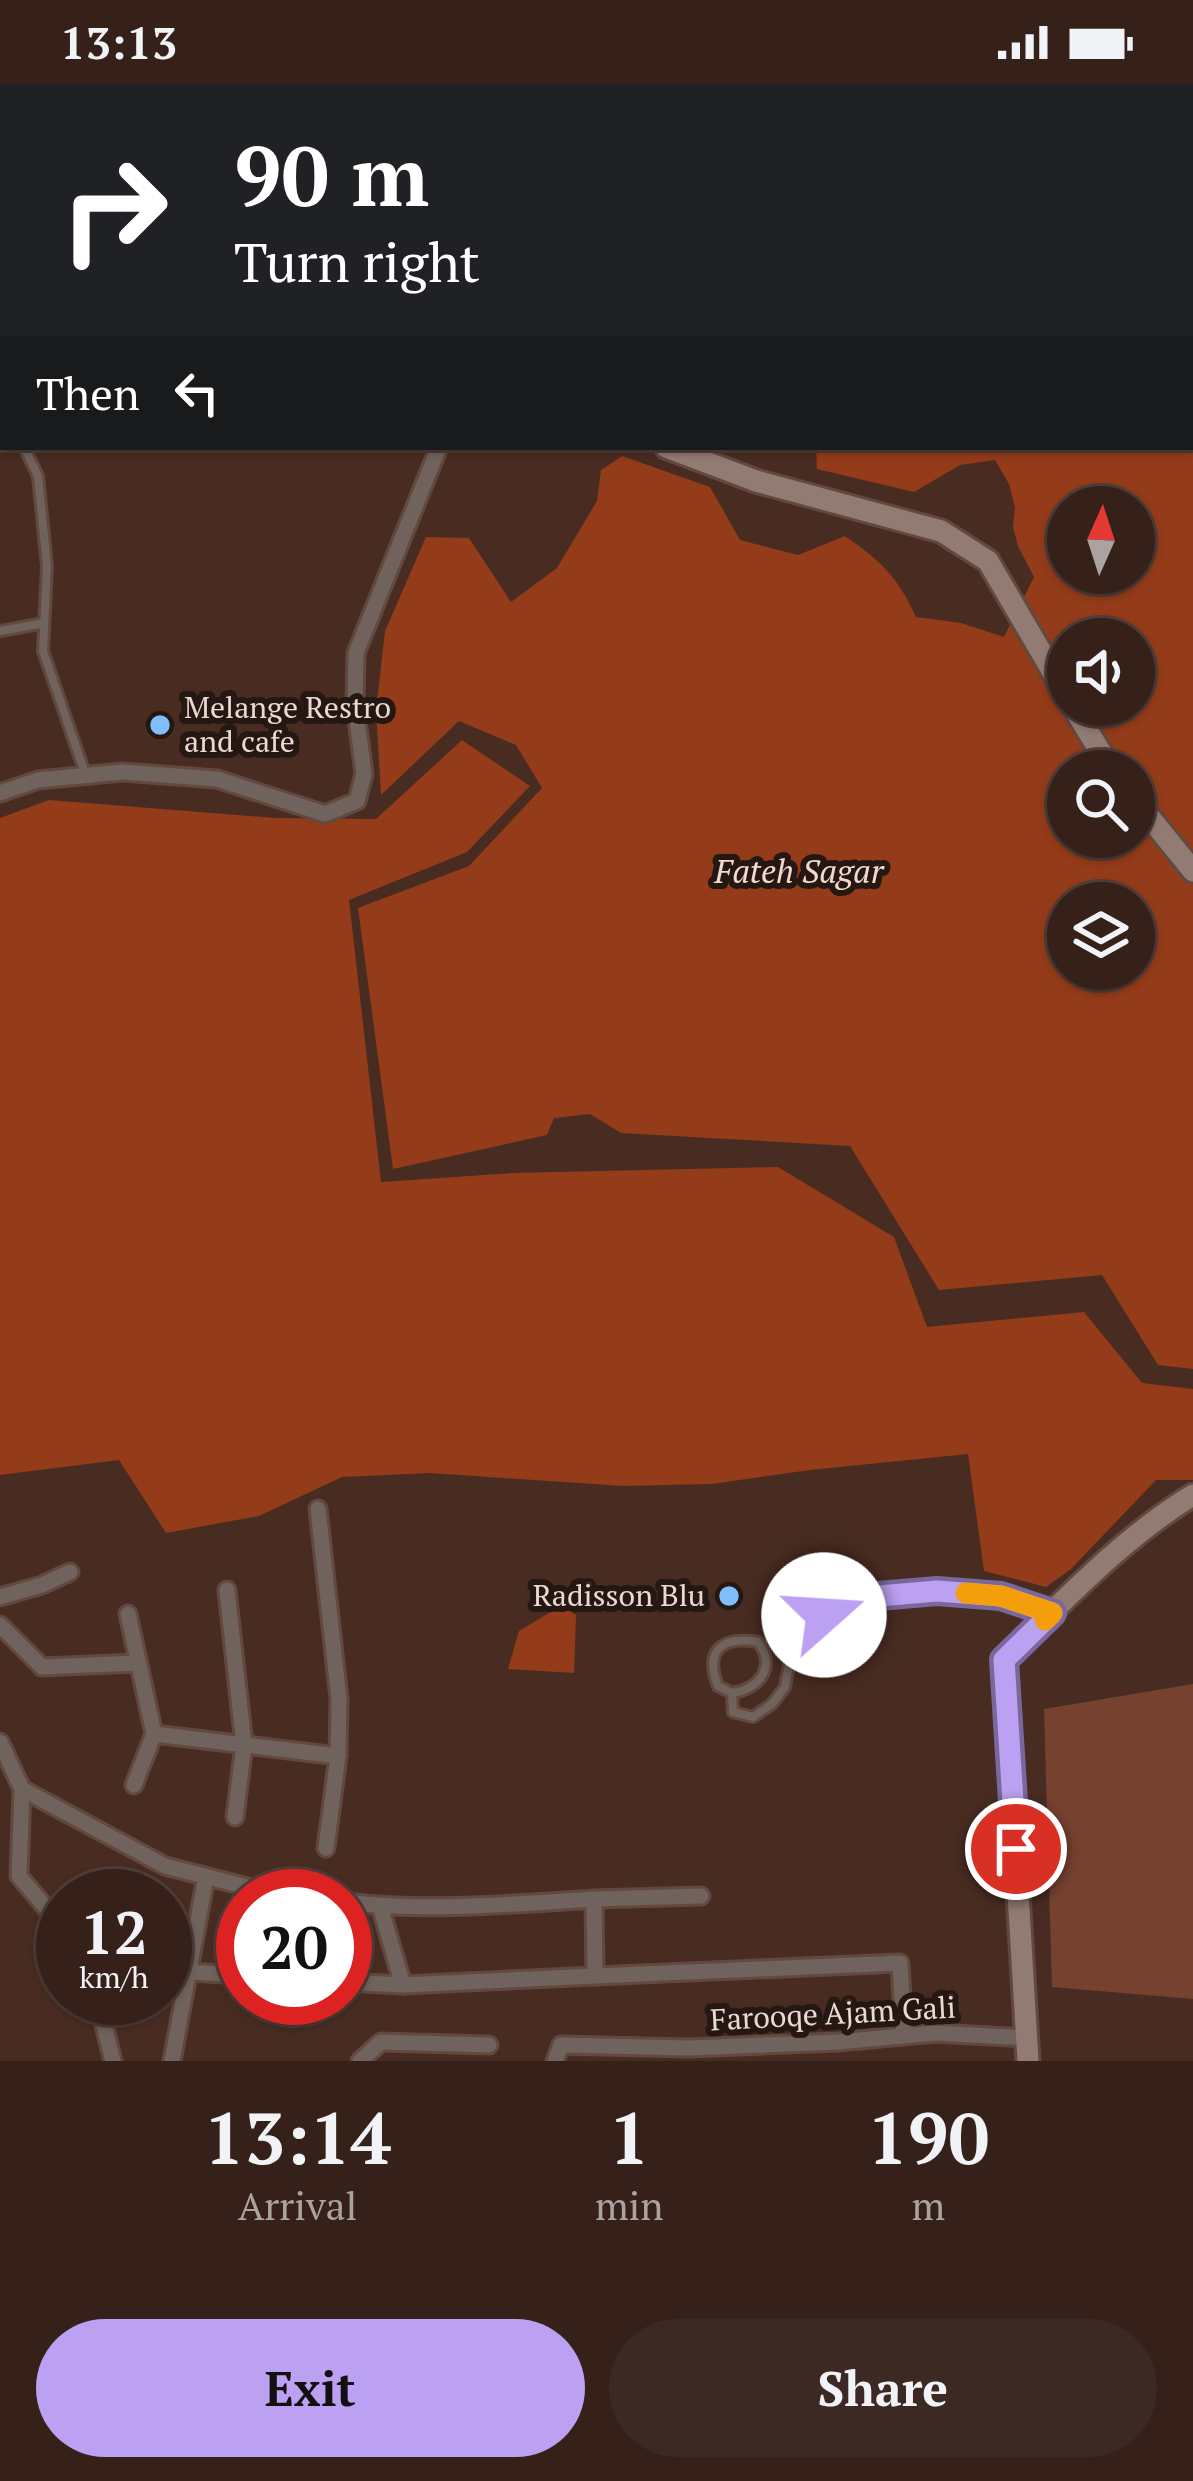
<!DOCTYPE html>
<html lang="en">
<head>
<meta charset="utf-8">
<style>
  :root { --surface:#36211a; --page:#3d2923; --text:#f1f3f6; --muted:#aaa3a2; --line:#503e39; --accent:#bca0f2 }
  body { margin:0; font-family:"PT Serif",serif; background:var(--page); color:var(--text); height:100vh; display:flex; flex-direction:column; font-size:45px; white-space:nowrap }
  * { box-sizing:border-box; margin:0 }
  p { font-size:39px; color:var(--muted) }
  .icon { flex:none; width:66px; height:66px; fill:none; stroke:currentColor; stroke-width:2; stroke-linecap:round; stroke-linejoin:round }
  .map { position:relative; height:1977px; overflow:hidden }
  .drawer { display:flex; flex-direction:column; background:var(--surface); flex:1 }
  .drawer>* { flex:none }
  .top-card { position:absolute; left:0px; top:0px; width:1194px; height:366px; box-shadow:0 3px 9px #0004,0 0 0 3px var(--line); background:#202124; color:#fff; overflow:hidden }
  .needle { width:78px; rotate:3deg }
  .tools { position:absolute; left:1047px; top:402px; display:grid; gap:24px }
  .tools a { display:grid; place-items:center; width:108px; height:108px; border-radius:50%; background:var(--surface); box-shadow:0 3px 9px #0004,0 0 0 3px var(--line); font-size:60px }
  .speed { position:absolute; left:36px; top:1785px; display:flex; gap:24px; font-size:60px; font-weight:700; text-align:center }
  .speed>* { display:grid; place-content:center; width:156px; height:156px; border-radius:50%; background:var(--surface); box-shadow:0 3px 9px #0004,0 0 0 3px var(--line); line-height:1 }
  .speed small { font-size:30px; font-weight:400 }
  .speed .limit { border:18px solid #d22; background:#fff; color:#111 }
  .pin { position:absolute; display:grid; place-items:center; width:102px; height:102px; color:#fff; margin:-51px; border:6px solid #fff; border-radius:50%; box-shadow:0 3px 12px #0007 }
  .me { position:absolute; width:132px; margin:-66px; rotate:71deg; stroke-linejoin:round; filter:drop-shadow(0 0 9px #0008) }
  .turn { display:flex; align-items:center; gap:42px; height:252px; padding:0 36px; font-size:54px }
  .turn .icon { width:156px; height:156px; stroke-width:2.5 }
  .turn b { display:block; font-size:84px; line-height:102px }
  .then { display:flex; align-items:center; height:114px; padding:0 36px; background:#0003; gap:24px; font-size:45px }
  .eta { display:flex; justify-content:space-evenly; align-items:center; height:204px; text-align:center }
  .eta b { font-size:72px; font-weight:700; line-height:84px }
  .cta { display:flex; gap:24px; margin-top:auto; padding:24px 36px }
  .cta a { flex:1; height:138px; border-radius:72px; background:var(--accent); color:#111; font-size:48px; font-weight:700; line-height:138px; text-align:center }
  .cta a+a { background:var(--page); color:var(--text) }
  .status { display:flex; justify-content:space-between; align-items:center; height:84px; padding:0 60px; background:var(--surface); direction:ltr }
  .status svg { height:33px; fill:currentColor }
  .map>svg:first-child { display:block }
</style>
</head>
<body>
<div class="status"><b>13:13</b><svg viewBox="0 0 49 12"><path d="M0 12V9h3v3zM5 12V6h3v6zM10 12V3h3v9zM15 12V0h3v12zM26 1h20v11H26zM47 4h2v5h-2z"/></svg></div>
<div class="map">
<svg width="1193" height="1977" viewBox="0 0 1193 1977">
  <rect width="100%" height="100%" fill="#482c22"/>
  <path fill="#76412f" d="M1193,1600v315l-141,-12 -8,-278z"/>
  <g fill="#943b19" fill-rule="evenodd">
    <path d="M202,0h991v1285l-35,-4 -56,-90 -163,15 -89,-144 -229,-13 -31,-19 -36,4 -7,17 -154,34 -35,-261 111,-42 73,-78 -26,-43 -57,-24 -78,74 -5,-85 9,-79 41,-94 43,1 42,64 46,-34 40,-67 4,-31 21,-14 88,31 30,53 58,15 47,-19c37,26 52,40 71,81l45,6 43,14 30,-60 -16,-31 -5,-19 2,-20 -6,-23 -14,-24 -35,5 -46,27 -97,-23 -1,-22h375v-360h-986zM1068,423h66v66h-66zM1068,555h66v66h-66zM1068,687h66v66h-66zM1068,819h66v66h-66z"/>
    <path d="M462,656l68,46 -63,66 -118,48 32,282 132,-9 265,-6 116,70 33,90 157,-15 58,71 51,6v91h-37l-85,89 -25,18 -62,-16 -16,-117 -158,16 -98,14 -89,2 -193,-13 -88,4 -83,39 -93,17 -47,-73 -119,15v-657l49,-18 227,18 100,1z"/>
    <path d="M565,1523l11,8 -2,58 -66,-4 11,-38 30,-18z"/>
  </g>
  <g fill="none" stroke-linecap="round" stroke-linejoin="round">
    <g stroke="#62483e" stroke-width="14">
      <g id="lane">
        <path d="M0,8l3,-4"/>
        <path d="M0,315l3,6"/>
        <path d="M24,363l14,29 9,90 -4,85 43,125"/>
        <path d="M0,547l44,-8"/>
        <path d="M732,1609c27,-4 45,-26 26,-51 -36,-6 -54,8 -40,44l14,7 1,19 20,5 19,-13 13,-17 6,-34 13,-22 40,-32 93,-8 64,5 44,15"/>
      </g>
    </g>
    <g stroke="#62483e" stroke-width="21">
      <g id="street">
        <path d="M0,709l38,-13 84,-8 95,7 108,35 32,-13 7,-27 -9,-70 1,-51 83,-206"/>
        <path d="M318,1425l21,190 -1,57 -12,92"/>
        <path d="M227,1506l17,155 -9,72"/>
        <path d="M0,1513l42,-12 28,-13"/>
        <path d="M128,1530l26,120 184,22"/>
        <path d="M0,1541l42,42 95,-4"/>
        <path d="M0,1658l22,47 143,77 106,27 25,3"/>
        <path d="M134,1701l20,-51"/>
        <path d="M22,1705l-3,87 44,52"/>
        <path d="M701,1812l-107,3 1,77 305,-13 4,73"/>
        <path d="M345,1818c82,10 167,2 249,-3"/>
        <path d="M380,1822l23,79 192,-9"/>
        <path d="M189,1888l54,3"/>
        <path d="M345,1898l58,3"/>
        <path d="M97,1914l16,63"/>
        <path d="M172,1977l34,-184"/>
        <path d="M360,1977l21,-19 108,3"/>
        <path d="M555,1977l6,-16 128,3 149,-6 97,-9 92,5"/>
      </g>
    </g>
    <g stroke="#62483e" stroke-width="27">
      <g id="secondary">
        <path d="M171,0l4,3"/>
        <path d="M666,363l90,34 185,50 47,30 80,137"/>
        <path d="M1072,621l40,66"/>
        <path d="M1134,714l59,73"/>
        <path d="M1028,1977l-24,-402c59,-57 118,-121 189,-164"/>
      </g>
    </g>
    <use href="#lane" stroke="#70625d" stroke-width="8"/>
    <use href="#street" stroke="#70625d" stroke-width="15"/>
    <use href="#secondary" stroke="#927b73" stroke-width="21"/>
  </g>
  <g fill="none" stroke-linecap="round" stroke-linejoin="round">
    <g stroke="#7a689d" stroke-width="30">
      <path id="route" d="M824,1531l20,-16 93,-8 64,5 51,17 -48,47 12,189"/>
    </g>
    <use href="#route" stroke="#bca0f2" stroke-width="21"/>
    <path stroke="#f59e0b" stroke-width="21" d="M966,1509l35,3 51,17 -7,7"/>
  </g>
  <g fill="#81bdfa" stroke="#251813" stroke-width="4.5">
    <circle cx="160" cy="641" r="12"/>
    <circle cx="729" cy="1512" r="12"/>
  </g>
  <g text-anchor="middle" stroke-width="12" stroke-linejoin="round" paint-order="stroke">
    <g font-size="30" fill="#ebd8d2" stroke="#251813" text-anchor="start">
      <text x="184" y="634">Melange Restro<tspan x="184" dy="34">and cafe</tspan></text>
      <text x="705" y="1522" text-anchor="end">Radisson Blu</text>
    </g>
    <g font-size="30" fill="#ebd8d2" stroke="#251813">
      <text transform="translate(833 1930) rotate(-3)" y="10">Farooqe Ajam Gali</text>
    </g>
    <g font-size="33" font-style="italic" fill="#f2d8cf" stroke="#251813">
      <text x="799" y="799">Fateh Sagar</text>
    </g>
  </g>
</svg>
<div class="tools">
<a><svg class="needle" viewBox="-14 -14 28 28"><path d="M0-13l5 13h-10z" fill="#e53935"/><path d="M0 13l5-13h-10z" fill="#aaa3a2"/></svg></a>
<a><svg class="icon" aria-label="sound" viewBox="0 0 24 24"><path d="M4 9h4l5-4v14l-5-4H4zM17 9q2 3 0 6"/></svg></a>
<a><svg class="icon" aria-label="search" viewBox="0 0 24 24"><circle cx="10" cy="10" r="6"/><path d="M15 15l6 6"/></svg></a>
<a><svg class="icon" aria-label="layers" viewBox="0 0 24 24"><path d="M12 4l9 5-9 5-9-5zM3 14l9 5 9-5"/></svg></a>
</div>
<div class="speed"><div>12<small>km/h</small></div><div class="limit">20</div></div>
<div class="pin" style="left:1016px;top:1765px;background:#d93025"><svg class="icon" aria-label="arrive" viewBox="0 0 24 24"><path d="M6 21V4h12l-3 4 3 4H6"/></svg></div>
<svg class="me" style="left:824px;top:1531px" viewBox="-20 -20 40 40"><circle r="19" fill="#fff"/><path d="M0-13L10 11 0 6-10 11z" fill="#bca0f2"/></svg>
<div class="top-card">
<div class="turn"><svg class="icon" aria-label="right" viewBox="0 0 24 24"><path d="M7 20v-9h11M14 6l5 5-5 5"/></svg><div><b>90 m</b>Turn right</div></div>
<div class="then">Then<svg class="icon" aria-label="left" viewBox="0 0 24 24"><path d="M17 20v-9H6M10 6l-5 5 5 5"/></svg></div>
</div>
</div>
<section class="drawer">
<div class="eta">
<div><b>13:14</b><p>Arrival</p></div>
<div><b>1</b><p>min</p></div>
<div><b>190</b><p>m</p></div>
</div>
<div class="cta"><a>Exit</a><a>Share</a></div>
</section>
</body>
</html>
